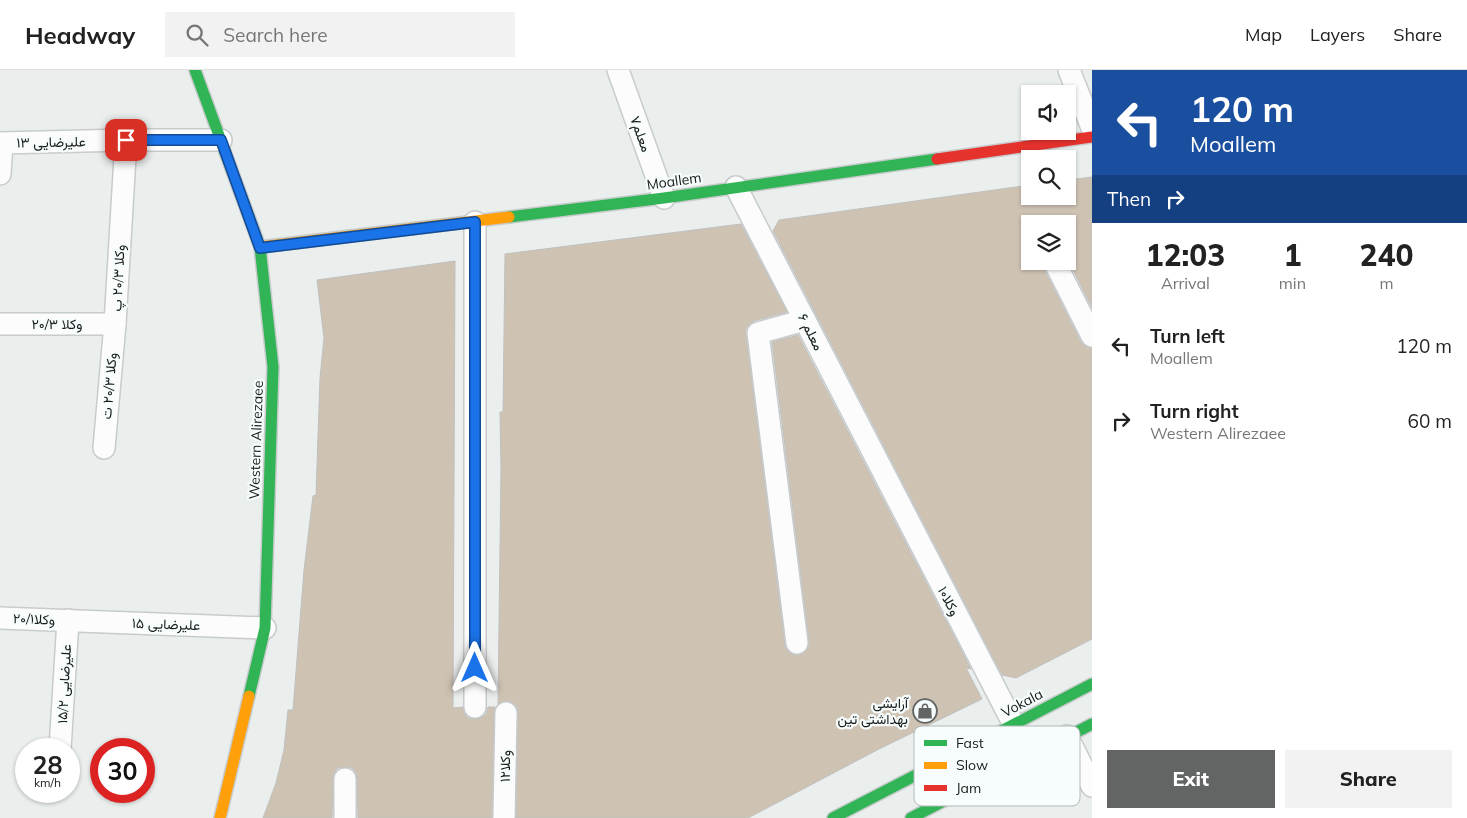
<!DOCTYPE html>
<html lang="en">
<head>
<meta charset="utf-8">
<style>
  :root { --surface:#fff; --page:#f2f2f2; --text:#222; --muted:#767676; --line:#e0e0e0; --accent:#626564 }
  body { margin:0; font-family:Mulish,Vazirmatn,sans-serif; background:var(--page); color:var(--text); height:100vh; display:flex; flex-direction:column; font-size:19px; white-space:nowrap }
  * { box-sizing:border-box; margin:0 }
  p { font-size:16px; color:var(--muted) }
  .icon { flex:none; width:28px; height:28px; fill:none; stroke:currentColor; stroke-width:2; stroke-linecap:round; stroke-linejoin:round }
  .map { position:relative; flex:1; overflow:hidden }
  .side { display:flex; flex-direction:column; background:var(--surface); width:375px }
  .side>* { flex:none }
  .hud { background:#1a4fa0; color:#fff; overflow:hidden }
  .fabs { position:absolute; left:1021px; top:15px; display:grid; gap:10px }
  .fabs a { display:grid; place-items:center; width:55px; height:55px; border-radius:0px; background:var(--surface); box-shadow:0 1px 4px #0004; font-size:25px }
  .speed { position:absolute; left:15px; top:668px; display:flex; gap:10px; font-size:25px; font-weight:700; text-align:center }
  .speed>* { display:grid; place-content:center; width:65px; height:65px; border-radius:50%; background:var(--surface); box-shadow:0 1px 4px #0004; line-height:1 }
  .speed small { font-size:12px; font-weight:400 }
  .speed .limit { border:8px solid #d22; background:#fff; color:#111 }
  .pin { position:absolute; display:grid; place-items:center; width:42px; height:42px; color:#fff; margin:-21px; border-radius:10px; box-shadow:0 2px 8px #0006 }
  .me { position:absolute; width:55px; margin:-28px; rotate:0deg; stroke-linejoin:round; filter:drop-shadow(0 0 4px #0008) }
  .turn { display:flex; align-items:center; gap:18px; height:105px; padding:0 15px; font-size:22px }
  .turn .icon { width:65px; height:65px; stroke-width:2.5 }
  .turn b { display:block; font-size:35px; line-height:42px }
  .then { display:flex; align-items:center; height:48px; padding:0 15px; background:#0003; gap:10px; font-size:19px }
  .eta { display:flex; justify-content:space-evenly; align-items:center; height:85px; text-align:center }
  .eta b { font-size:30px; font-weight:800; line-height:35px }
  .primary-button { display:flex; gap:10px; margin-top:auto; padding:10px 15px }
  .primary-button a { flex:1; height:58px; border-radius:0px; background:var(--accent); color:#fff; font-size:20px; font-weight:800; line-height:58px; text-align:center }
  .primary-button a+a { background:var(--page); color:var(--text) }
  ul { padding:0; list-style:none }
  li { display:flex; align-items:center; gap:15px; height:75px; padding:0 15px }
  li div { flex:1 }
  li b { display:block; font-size:19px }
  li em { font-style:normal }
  header { display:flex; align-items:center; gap:30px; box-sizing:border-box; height:70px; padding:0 25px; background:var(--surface); border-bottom:1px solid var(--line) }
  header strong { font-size:24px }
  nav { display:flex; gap:28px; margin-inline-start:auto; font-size:18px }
  .search { width:350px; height:45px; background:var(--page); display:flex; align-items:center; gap:12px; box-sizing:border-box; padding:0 18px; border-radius:0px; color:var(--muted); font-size:19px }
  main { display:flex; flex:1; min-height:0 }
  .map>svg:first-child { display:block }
</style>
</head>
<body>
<header>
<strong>Headway</strong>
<div class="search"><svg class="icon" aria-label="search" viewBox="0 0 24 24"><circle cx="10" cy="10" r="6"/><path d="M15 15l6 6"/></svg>Search here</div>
<nav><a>Map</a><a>Layers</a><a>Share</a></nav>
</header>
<main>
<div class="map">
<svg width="1092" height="748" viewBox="0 0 1092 748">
  <rect width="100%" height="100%" fill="#eaeeed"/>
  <g fill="#cec2b3" stroke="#bfc0bf">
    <path d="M1092,107v131l-24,-48v-36h-38v37h12l1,6 38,75 5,5 6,1v291l-76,39 -14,-3 -229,-444 6,-11 251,-35v11h38v-16z"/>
    <path d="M741,154l46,88 -33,9 -8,7v7l39,310 2,5 5,4 7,1 5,-2 4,-5 1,-7 -37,-299 26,-7 173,334 -5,-1 16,31 -103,50 -131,69h-232l2,-105 -1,-6 -5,-5 -6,-1 -8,3 3,-235 -1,-57h3l2,-158z"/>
    <path d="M455,191l-2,447 10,-1 1,6 4,5 7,1 6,-1 5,-4 2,-7h7l-1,6 -2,105h-134l-1,-39 -1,-6 -4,-5 -7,-1 -7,1 -4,5 -1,6 -1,39h-69l13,-35 8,-33 4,-40h5l11,-140 9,-74 3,-1 4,-117 4,-40 -7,-58z"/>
  </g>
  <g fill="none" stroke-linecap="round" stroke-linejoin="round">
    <g stroke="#c8cbcb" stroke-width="24">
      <g id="street">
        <path d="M618,0l46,128"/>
        <path d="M1069,0l23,58"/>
        <path d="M0,73l126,-3h95"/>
        <path d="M0,104l2,-31"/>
        <path d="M736,117l278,538"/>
        <path d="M1054,191l38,75"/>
        <path d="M0,254h115"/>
        <path d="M104,378l11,-124 11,-184"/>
        <path d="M0,548l265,10"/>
        <path d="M797,573l-39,-310 47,-13"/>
        <path d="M475,637v-485"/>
        <path d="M1067,666l25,50"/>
        <path d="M60,679l8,-129"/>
        <path d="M345,748v-39"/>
        <path d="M504,748l2,-105"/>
      </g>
    </g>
    <g stroke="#c8cbcb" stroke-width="14">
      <g id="fast">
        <path d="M195,0l65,177 13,120 -8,261 -16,68"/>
        <path d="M509,147l155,-19 273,-39"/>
        <path d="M833,748l259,-134"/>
        <path d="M911,748l181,-94"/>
      </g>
    </g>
    <g stroke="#c8cbcb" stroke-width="14">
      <g id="slow">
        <path d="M260,177l249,-30"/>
        <path d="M220,748l29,-122"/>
      </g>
    </g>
    <g stroke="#c8cbcb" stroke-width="14">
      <path id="jam" d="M937,89l155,-22"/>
    </g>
    <use href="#street" stroke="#fcfcfc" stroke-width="21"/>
    <use href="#fast" stroke="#30b455" stroke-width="11"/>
    <use href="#slow" stroke="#ff9f0a" stroke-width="11"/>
    <use href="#jam" stroke="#e5322d" stroke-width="11"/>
  </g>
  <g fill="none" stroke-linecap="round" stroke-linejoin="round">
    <g stroke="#114b97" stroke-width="12">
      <path id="route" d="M126,70h95l39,108 215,-26v446"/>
    </g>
    <use href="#route" stroke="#1a73e8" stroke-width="9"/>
  </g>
  <defs>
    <g id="shop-ring" transform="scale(1.25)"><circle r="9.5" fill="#f6fdfc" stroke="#626564" stroke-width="1.5"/><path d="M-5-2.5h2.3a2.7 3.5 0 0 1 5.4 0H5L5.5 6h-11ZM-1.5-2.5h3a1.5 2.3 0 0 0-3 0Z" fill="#626564"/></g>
  </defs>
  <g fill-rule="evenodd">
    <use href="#shop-ring" x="925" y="641"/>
  </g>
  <g text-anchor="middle" stroke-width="4.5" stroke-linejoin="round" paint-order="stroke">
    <g font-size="14" fill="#181b1a" stroke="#f6fdfc">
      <text transform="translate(641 64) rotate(70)" y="5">معلم۷</text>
      <text transform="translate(51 72) rotate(-1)" y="5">۱۳ علیرضایی</text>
      <text transform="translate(674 111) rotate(-8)" y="5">Moallem</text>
      <text transform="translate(118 208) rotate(-87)" y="5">وکلا ۲۰/۳ پ</text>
      <text x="57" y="259">وکلا ۲۰/۳</text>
      <text transform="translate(811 262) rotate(63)" y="5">۶ معلم</text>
      <text transform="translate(109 316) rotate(-85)" y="5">وکلا ۲۰/۳ ت</text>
      <text transform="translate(256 370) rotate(-88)" y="5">Western Alirezaee</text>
      <text transform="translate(949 531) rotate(63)" y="5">وکلا۱۰</text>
      <text transform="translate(34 549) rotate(2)" y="5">وکلا۲۰/۱</text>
      <text transform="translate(166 554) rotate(2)" y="5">۱۵ علیرضایی</text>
      <text transform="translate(64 614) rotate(-87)" y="5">۱۵/۲ علیرضایی</text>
      <text transform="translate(1022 633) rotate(-28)" y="5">Vokala</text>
      <text transform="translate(505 696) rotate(-89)" y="5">وکلا۱۲</text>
    </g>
    <g font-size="14" fill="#181b1a" stroke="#f6fdfc" text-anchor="end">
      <text x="908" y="638">آرایشی<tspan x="908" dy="16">بهداشتی تین</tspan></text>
    </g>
  </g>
  <rect x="914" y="656" width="166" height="80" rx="8" fill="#f6fdfc" stroke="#b3b9b8" stroke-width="1"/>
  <rect x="924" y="670" width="23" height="6" fill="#30b455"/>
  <rect x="924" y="692" width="23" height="7" fill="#ff9f0a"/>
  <rect x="924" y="715" width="23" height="6" fill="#e5322d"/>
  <g font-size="14" fill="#181b1a">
    <text x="956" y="678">Fast</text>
    <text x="956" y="700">Slow</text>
    <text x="956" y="723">Jam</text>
  </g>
</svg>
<div class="fabs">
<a><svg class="icon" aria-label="sound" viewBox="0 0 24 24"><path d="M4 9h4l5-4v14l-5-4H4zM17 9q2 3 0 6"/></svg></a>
<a><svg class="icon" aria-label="search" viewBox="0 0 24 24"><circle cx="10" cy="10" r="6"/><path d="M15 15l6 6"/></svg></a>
<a><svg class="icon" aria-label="layers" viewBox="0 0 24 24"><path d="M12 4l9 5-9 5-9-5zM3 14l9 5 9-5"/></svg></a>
</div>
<div class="speed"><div>28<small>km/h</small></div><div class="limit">30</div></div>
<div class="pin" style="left:126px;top:70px;background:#d93025"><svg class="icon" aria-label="arrive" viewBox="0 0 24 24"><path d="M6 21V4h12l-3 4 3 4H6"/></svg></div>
<svg class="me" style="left:475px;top:598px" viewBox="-20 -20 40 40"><path d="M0-17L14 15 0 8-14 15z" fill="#1a73e8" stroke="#fff" stroke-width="4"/></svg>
</div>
<section class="side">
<div class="hud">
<div class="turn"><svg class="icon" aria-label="left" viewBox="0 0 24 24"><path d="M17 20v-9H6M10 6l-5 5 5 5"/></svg><div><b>120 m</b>Moallem</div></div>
<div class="then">Then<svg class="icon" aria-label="right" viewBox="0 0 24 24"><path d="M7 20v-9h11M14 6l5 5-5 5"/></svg></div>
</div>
<div class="eta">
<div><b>12:03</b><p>Arrival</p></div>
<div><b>1</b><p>min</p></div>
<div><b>240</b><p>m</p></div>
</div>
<ul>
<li><svg class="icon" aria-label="left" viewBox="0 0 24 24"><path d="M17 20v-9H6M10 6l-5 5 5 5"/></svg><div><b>Turn left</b><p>Moallem</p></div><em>120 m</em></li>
<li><svg class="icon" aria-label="right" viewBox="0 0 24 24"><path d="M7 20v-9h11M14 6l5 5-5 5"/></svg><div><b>Turn right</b><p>Western Alirezaee</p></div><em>60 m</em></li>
</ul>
<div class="primary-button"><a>Exit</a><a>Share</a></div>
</section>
</main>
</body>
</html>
